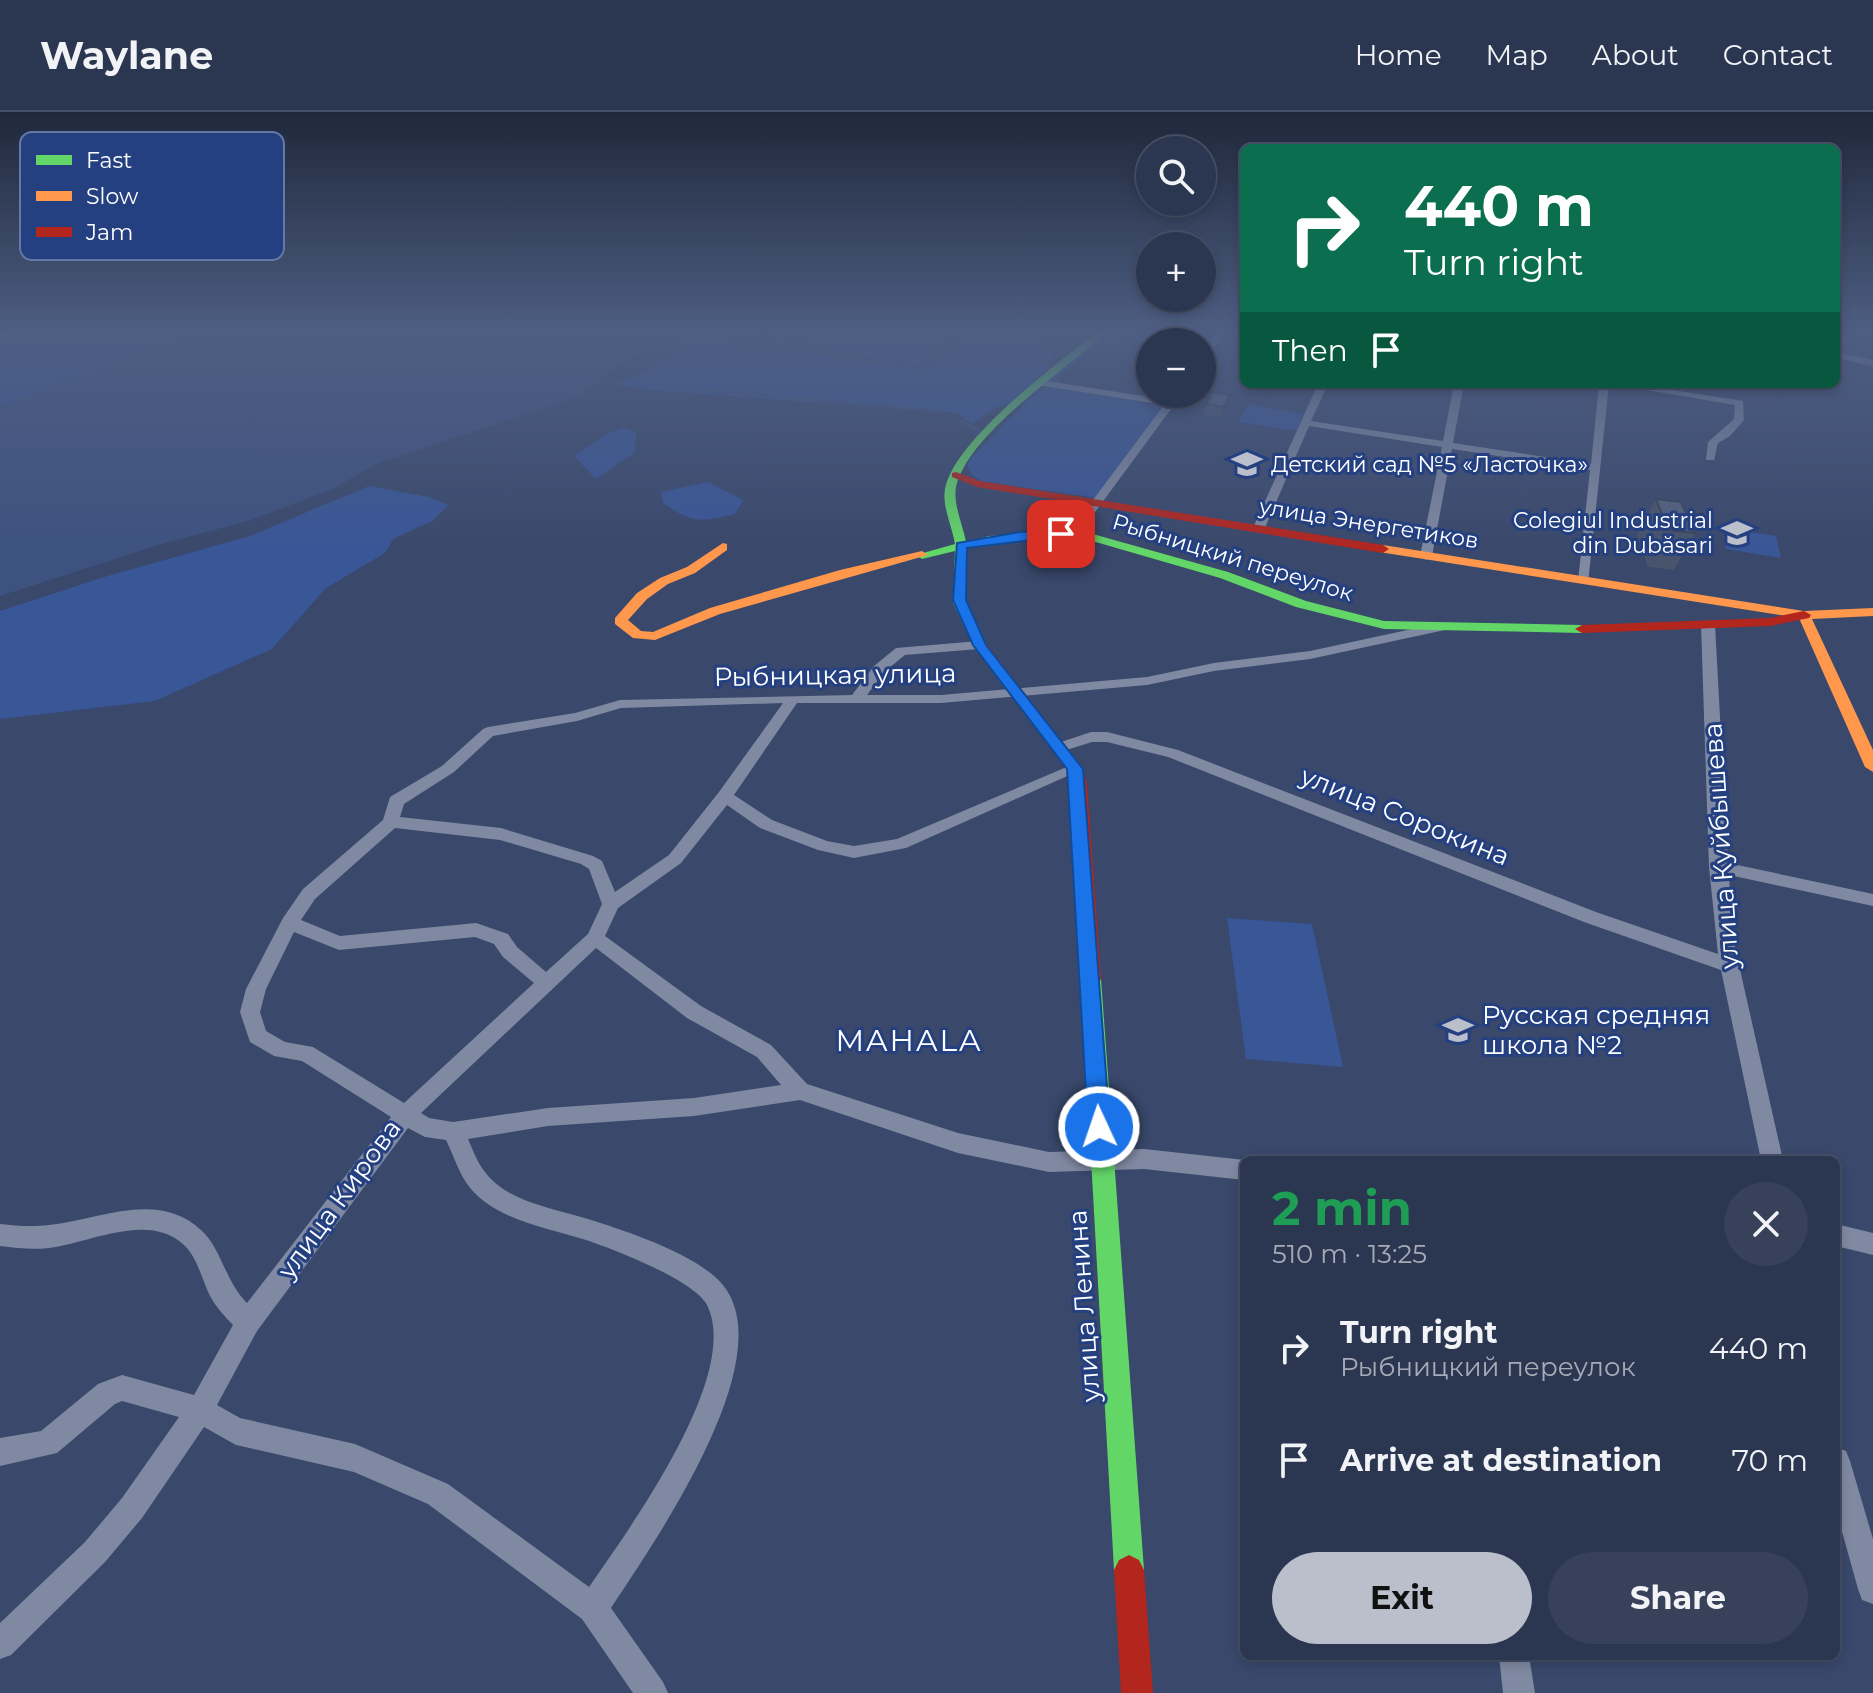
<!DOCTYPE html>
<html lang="en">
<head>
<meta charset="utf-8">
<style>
  :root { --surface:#2b3650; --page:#37415a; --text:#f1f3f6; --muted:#a6abb7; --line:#475067; --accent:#babfcb }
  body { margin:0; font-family:Montserrat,sans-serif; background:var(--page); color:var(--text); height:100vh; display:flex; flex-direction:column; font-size:30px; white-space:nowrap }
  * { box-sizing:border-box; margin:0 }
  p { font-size:26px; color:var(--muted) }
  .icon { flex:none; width:44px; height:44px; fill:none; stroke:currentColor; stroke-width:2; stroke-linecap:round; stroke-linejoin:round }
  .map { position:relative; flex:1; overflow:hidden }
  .side { position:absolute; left:1240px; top:1044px; width:600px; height:504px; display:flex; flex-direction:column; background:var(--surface); border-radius:12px; box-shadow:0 4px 12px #0003,0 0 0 2px var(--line) }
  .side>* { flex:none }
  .banner { position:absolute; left:1240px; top:32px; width:600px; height:244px; border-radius:12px; box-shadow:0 4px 12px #0003,0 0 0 2px var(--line); background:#0b6e4f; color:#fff; overflow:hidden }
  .buttons { position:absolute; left:1136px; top:24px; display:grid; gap:16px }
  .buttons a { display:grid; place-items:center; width:80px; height:80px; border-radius:50%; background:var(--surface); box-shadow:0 4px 12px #0003,0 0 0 2px var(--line); font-size:40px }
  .pin { position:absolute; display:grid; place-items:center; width:68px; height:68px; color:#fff; margin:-34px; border-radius:16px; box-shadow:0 4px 12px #0006 }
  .me { position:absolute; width:88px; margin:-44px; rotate:357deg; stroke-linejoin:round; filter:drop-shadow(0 0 6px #0008) }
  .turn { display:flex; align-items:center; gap:28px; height:168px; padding:0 32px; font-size:36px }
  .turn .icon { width:104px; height:104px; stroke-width:2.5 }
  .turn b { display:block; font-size:56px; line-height:68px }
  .then { display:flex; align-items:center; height:76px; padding:0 32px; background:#0003; gap:16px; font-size:30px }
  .round { display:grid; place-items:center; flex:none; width:84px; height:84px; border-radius:42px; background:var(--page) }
  .summary { display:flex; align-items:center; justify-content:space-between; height:136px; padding:0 32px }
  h1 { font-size:48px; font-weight:700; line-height:60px; color:#1e9e55 }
  .button { display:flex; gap:16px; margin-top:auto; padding:16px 32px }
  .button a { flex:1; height:92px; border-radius:48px; background:var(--accent); color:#111; font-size:32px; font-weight:700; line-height:92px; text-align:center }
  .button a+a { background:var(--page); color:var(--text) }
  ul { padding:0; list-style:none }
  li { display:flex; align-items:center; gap:24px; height:112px; padding:0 32px }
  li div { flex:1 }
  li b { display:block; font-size:30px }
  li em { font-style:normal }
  header { display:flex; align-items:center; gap:48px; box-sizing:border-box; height:112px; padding:0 40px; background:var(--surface); border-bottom:2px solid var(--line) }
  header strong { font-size:38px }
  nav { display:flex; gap:44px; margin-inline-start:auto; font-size:28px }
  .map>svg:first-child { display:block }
</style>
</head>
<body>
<header>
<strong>Waylane</strong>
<nav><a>Home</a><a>Map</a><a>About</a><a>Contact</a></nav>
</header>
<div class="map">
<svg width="1873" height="1581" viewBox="0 0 1873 1581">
  <rect width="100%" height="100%" fill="#39486b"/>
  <g fill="#395697">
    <path d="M0,218h381l-381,164z"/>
    <path d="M693,218h28l82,12 17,-12h89l46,8 -35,28 -221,-34 -7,3 223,35 14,-2 36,-30 -38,-8c33,0 110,-11 125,25l-2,10 -39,40 -14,2 -25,17 -15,-11 -307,-23 -38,-6 17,-5 46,-25 4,-16z"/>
    <path d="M1108,218h109l-12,17h-3v-5h-35l-42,-6 -10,10 -16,-2 -41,34 3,5 103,16 -3,1 -110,-17 -3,-3z"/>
    <path d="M1052,275l111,19 -66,92 -116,-17 -9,-6 -5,-11 6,-8 66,-67z"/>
    <path d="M1248,292l55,10 -6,17 -59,-9z"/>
    <path d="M623,316l13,4 -1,20 -39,27 -22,-23 32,-22z"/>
    <path d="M708,370l35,18 -8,14c-36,8 -41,10 -72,-11l-2,-11z"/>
    <path d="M369,374l60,11 20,8 -17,16 -39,18 -8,14 -59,35 -54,61 -117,52 -155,18v-108l104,-34 146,-41z"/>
    <path d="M1729,417l47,7 5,22 -56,-9z"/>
    <path d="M1227,806l85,6 31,143 -97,-8z"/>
  </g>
  <path fill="#3e5280" d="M209,218h458l-13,7 -9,14 -34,19 -27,25 -208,69 -43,25 -85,32 -83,22 -165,53v-191z"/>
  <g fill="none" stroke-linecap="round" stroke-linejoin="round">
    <g stroke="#3e5280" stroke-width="3">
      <path d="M696,222l221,35 7,-2 37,-30 -46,-7"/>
      <path d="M670,275l269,24"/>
      <path d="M961,309l19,10 -3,5"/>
    </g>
    <g fill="#7f89a1" fill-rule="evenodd">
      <path d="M1219,218l25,4v4l-21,-2 -21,26v-9z"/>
      <path d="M1844,218h8l-1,6 -15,12v-7z"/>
      <path d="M1836,240l37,8v6l-37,-8z"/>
      <path d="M1040,268l128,20 4,-6h10l-103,140 -4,1 -6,-3 95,-127 -127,-20z"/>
      <path d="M1318,272h10l-17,37 132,20 11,-57h10l-11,59 138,21 8,-80h10l-21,200 -10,-3 12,-111 -138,-21 -20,107 -6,4 -6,-4 22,-109 -133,-21 -45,104 -10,2 -2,-2z"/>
      <path d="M1611,272h23l109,17 1,19 -14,16 -12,7 -4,17h-8l2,-18 26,-23 1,-14z"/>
      <path d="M1708,509l7,4 13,238 145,31v12l-144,-31 3,59 51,226h-22l-40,-190 -137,-48 -416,-165 -61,-15h-15l-32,10 -8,-5 3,-3 36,-12h16l71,18 418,162 122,42 -9,-87 -8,-242z"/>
      <path d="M1440,511l5,1v6l-135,29 -96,12 -67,14 -206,18h-144l-63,92 38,25 55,21 27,5 43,-7 172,-73h12l2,3 -177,79 -52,10 -36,-8 -58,-22 -33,-23 -46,58 -63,45 -13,28 96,70 70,39 36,39 151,49 91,19 95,-3 101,11 -1,20 -100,-11 -95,3 -91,-19 -158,-53 -106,16 -146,10 -80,13c5,11 9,23 17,33 22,30 69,36 103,47 38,12 109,35 135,66 60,74 -70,259 -112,323l52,74 5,11h-35l-51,-74 -154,-115 -74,-32 -118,-27 -32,-18 -62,91 -37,44 -94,93 -11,4v-36l85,-81 37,-44 57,-81 -57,-16 -7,3 -58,49 -57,13v-28l41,-7 57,-47 24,-9 72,20 39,-70c-9,-9 -17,-18 -23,-29 -8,-16 -12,-37 -25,-50 -36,-35 -94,-3 -136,2 -17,2 -32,0 -49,-2v-22c17,2 32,3 49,1 50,-5 109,-36 153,6 19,17 23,50 45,72l144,-186 -89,-56 -28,-5 -24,-14 -10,-30 6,-23 37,-71 20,-29 80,-69 7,-23 52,-31 41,-37 5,-2 87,-14 45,-13 232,-5 22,-29 22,-18 83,-7 7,4 -7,4 -74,6 -21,17 -17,23h74l206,-18 67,-14 96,-12zM783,591l-64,89 -50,63 -54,37 -13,-31 -9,-5 -92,-28 -101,-11 4,-13 50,-32 39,-36 84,-15 44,-13zM395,716l105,12 81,24 8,5 13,35 -14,30 -42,38 -29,-25 -9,-13 -32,-11 -136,13 -39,-16 14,-21zM294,820l45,18 136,-13 19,7 9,13 31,26 -130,120 -91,-56 -28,-5 -19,-11 -6,-19 6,-23zM596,836l91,70 70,39 24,28 -87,13 -146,10 -95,14 -24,-4 -8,-5zM408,1016l17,9 21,3c8,16 13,35 25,49 26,31 77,39 115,51 27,9 108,40 121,65 35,70 -78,224 -118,282l-141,-103 -93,-40 -115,-26 -23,-13 40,-74z"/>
      <path d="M1836,1112l37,9v22l-37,-9z"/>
      <path d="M1836,1335l10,4 4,10 23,78v65l-11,-4 -4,-11 -22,-79z"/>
      <path d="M1499,1544h30l6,37h-32z"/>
    </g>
    <g fill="#63d668" fill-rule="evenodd">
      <path d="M1100,218h9c-40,38 -141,103 -153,157 -3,18 7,38 10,55l23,-6 86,-7 153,43 78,29 78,20 198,4 7,4 -7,4 -198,-4 -88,-22 -76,-29 -145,-42 -86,8 -22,4 -1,55 19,39 -2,3h-10l-20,-42 2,-52 -33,8 -6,-4 39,-11c-3,-18 -13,-37 -10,-55 9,-49 115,-128 155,-159z"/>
      <path d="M1091,860l7,2 3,5 43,591 -5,10 -10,5 -10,-5 -5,-10 -33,-591 3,-5z"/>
    </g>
    <g fill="#ff974d" fill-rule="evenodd">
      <path d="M8,218h13l-21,7v-5z"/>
      <path d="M723,431l4,1v6l-32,23 -27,11 -21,15 -19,21 13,11 12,1 57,-24 130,-38 82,-19 6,4 -208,59 -65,26 -22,-2 -18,-14v-6l22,-25 23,-15 27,-11z"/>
      <path d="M1383,433l421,66 69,-3v8l-61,3 61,131v22l-8,-5 -66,-149 -420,-66v-6z"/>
    </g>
    <g fill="#b3261e" fill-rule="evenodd">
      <path d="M956,360l24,9 403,64 6,4 -6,4 -406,-66 -25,-10v-4z"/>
      <path d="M1804,499l7,4 -2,3 -39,8 -188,7 -7,-4 7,-4 188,-7z"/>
      <path d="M978,526l5,1 100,130 4,15 14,195 -3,5h-14l-3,-5 -10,-195 -4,-14 -96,-128z"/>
      <path d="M1129,1443l10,5 5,10 9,123h-32l-7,-123 5,-10z"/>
    </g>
  </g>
  <g fill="#48536c">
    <path d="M1230,283l-2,10 -7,12 -17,-2 2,-11z"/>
    <path d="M1656,387l39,34 -21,37 -26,-3 -11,-32z"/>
  </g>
  <path fill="#3b4358" d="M1230,283l-2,10 -7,12 2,-10z"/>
  <g fill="#54607d" stroke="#3b4358" stroke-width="2">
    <path d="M1213,280l17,3 -7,12 -17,-3z"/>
    <path d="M1656,387l25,3 14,31 -27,-3z"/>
  </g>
  <linearGradient id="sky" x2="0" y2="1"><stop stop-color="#1f283b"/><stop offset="0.5" stop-color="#4e5e82"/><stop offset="1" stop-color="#4e5e82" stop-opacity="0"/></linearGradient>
  <rect width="1873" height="440" fill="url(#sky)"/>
  <path fill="#1a73e8" stroke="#114b97" stroke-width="2" d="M1061,418l6,4 -2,2 -98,12 -1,52 20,45 97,124 27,358 -4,7 -7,3 -8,-3 -3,-7 -21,-358 -94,-124 -20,-45 4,-57 63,-11z"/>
  <defs>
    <g id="school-bare" transform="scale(2.4)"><path d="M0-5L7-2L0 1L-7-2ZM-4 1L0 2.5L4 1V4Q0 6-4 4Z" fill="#babfcb" stroke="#244080" stroke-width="2.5" paint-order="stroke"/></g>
    <g id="university-bare" transform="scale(2.4)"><path d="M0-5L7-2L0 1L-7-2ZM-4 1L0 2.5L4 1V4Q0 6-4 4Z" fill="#babfcb" stroke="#244080" stroke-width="2.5" paint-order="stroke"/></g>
  </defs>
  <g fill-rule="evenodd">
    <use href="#school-bare" x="1247" y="352"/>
    <use href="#university-bare" x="1737" y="421"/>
    <use href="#school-bare" x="1458" y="918"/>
  </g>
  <g text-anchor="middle" stroke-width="6" stroke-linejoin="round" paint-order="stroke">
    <g font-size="22" fill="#fff" stroke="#244080" text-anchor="start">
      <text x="1271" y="360">Детский сад №5 «Ласточка»</text>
      <text x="1713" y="416" text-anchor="end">Colegiul Industrial<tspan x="1713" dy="25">din Dubăsari</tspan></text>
    </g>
    <g font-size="22" fill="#fff" stroke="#244080">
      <text transform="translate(1369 411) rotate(9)" y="8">улица Энергетиков</text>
      <text transform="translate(1233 445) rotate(17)" y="8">Рыбницкий переулок</text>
    </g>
    <g font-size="26" fill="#fff" stroke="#244080">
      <text transform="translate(835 563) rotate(-1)" y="9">Рыбницкая улица</text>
      <text transform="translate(1405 704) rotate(22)" y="9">улица Сорокина</text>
      <text transform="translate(1721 734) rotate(-94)" y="9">улица Куйбышева</text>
      <text transform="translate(339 1087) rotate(-54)" y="9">улица Кирова</text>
      <text transform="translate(1084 1194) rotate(-94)" y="9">улица Ленина</text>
    </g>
    <g font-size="26" fill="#fff" stroke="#244080" text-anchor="start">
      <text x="1482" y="912">Русская средняя<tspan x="1482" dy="30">школа №2</tspan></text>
    </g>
    <g font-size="30" letter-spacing="2" fill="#fff" stroke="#244080">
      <text x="909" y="939">MAHALA</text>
    </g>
  </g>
  <rect x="20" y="20" width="264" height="128" rx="12" fill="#244080" stroke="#6679a6" stroke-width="2"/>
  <rect x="36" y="43" width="36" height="10" fill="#63d668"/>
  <rect x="36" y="79" width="36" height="10" fill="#ff974d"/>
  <rect x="36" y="115" width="36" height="10" fill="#b3261e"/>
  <g font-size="22" fill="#fff">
    <text x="86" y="56">Fast</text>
    <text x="86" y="92">Slow</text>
    <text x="86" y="128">Jam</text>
  </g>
</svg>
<div class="buttons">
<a><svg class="icon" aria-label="search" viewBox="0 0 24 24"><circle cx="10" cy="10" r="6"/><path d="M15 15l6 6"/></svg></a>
<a>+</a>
<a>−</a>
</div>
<div class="pin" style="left:1061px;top:422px;background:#d93025"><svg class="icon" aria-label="arrive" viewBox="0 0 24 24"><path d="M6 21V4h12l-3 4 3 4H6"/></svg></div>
<svg class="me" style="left:1099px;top:1015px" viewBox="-20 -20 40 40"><circle r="17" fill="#1a73e8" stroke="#fff" stroke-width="3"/><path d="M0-11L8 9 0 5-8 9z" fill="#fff"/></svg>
<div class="banner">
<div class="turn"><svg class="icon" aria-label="right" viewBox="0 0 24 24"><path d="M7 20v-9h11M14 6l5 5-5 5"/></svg><div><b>440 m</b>Turn right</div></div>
<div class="then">Then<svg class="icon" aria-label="arrive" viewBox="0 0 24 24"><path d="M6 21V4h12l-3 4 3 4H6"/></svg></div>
</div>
<section class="side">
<div class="summary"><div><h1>2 min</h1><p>510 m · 13:25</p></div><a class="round"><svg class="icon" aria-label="close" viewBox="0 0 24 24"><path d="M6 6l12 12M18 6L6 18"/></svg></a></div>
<ul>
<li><svg class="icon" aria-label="right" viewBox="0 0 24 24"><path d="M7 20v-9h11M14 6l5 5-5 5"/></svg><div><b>Turn right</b><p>Рыбницкий переулок</p></div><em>440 m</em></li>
<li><svg class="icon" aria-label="arrive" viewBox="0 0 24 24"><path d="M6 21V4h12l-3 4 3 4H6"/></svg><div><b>Arrive at destination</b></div><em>70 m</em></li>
</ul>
<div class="button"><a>Exit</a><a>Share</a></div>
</section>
</div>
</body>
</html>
